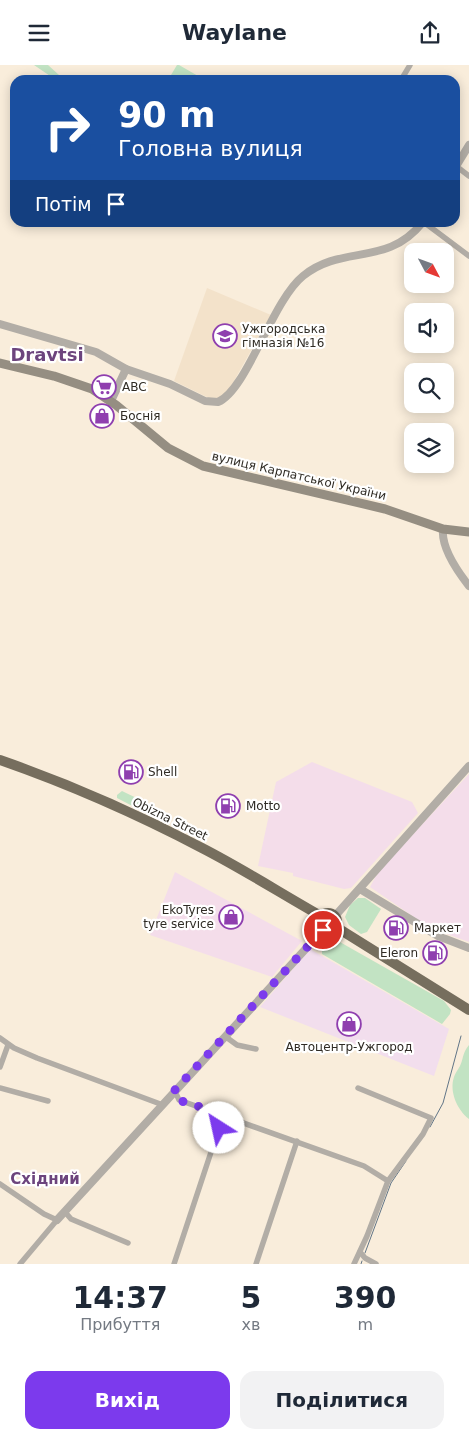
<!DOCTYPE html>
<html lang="uk">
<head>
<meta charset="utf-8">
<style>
  :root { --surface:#fff; --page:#f2f2f3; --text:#1f2937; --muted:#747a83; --accent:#7c3aed }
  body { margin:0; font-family:"DejaVu Sans",sans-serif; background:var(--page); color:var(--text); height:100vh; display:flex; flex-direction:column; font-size:19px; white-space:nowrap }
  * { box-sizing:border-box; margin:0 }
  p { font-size:16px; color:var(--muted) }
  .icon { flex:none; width:28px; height:28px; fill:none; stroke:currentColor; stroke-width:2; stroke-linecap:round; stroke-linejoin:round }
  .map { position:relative; height:1199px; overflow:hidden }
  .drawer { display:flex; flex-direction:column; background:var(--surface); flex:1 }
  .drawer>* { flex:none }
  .banner { position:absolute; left:10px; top:10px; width:450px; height:152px; border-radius:15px; box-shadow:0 2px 12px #0003; background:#1a4fa0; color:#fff; overflow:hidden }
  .needle { width:32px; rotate:131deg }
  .fabs { position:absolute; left:404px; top:178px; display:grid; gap:10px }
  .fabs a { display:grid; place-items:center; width:50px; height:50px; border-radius:10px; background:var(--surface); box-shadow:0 2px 12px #0003; font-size:25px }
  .pin { position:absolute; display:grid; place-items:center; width:42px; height:42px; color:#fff; margin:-21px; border:2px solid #fff; border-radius:50%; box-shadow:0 1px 5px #0007 }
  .me { position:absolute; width:55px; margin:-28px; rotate:325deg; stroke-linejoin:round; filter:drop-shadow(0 0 4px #0008) }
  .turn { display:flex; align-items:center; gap:18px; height:105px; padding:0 25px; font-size:22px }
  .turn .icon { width:65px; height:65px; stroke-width:2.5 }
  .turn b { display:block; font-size:35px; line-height:42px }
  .then { display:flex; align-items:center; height:48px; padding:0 25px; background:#0003; gap:10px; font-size:19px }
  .eta { display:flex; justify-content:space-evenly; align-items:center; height:85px; text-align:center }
  .eta b { font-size:30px; font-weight:800; line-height:35px }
  .primary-button { display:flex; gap:10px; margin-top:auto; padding:10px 25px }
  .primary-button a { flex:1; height:58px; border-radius:15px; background:var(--accent); color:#fff; font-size:20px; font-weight:800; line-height:58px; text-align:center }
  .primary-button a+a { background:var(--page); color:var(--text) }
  header { display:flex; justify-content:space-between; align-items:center; height:65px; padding:0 25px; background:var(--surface); font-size:22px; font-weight:800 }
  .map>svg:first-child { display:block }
</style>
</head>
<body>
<header><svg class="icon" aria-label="menu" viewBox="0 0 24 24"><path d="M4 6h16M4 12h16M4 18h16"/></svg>Waylane<svg class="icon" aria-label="share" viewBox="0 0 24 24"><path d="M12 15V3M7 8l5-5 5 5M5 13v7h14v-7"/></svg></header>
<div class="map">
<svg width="469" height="1199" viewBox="0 0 469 1199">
  <rect width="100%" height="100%" fill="#f9eddb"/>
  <path fill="#f2deed" d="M310,884l139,80 -15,47 -174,-69z"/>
  <g fill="#f4ddea">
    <path d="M312,697l100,40 6,11 -67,75 -7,1 -51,-13v-3l-35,-7 18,-84z"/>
    <path d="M469,709v168l-39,-14 -60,-41 6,-11 15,-18z"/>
    <path d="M175,807l127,69 -30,36 -122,-42z"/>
  </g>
  <path fill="#f3e2ca" d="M207,223l64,27 -46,82 -10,4 -41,-20z"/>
  <g fill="#c2e3c3">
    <path d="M34,0h14l11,10 12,5h-15z"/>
    <path d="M177,0h2l26,15h-37z"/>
    <path d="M122,726l29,14 -1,7 -4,1 -29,-15v-3z"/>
    <path d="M358,833h7l16,11 -14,23 -6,2 -12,-9 -4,-8 5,-12z"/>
    <path d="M331,872l113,64 7,9 -1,4 -8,10 -120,-70v-10z"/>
    <path d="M469,980v74c-12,-9 -20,-28 -15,-42 1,-4 4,-7 6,-11 4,-9 2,-12 9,-21z"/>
  </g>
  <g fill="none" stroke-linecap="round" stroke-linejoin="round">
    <g stroke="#617587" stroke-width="1">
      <path d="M430,1062l13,-24 18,-67"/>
      <path d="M365,1188l26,-70 15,-22"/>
      <path d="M361,1199l1,-3"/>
    </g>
    <g stroke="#b2ada6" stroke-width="5.5">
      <path d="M401,15l9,-15"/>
      <path d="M456,101l13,10"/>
      <path d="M425,158l44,33"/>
      <path d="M226,972l11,8 19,4"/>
      <path d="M0,973l14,10 23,10 126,47"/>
      <path d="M0,1002l8,-22"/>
      <path d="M0,1023l48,13"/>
      <path d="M175,1026l4,9 185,66 24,15"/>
      <path d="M0,1119l44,30 13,6 -37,44"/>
      <path d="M65,1147l6,7 57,24"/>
      <path d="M360,1187l5,6 11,6"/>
      <path d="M174,1199l45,-136v-9l-4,-5"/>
      <path d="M256,1199l41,-123"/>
      <path d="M354,1199l13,-28 21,-55 35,-47 8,-16 -73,-30"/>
    </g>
    <g stroke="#b2ada6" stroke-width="8">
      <path d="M455,103l14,-23"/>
      <path d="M0,259l96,28 30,17 44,15 35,17 13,1c29,-12 54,-101 85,-126 39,-32 84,-9 119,-53"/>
      <path d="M111,336l15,-32"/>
      <path d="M443,464c-2,19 15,43 26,57"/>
      <path d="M360,824l78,47 31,12"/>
      <path d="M335,851l134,-150"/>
      <path d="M57,1155l266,-290"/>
    </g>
    <path stroke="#958e82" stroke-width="9" d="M0,298l54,13 38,13 24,16 52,43 35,18 182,43 58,20 26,3"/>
    <g stroke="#766e5e" stroke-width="10">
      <path d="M0,695c69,24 137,54 202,88 41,21 80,46 119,68"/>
      <circle cx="328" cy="857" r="9"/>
      <path d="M336,862l133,83"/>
    </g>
  </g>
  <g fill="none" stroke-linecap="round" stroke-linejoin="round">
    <path stroke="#7c3aed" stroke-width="9" stroke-dasharray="0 16.2" d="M219,1063c2,-19 -25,-22 -40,-28l-5,-9 149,-161"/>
  </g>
  <defs>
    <g id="school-ring" transform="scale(1.25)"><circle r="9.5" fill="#fff" stroke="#8f3faf" stroke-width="1.5"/><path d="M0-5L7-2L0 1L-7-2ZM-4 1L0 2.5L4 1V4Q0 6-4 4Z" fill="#8f3faf"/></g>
    <g id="supermarket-ring" transform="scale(1.25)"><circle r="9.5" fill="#fff" stroke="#8f3faf" stroke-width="1.5"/><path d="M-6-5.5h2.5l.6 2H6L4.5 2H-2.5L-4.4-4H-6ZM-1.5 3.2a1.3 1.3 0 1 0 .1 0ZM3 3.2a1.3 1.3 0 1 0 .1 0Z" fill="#8f3faf"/></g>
    <g id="shop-ring" transform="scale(1.25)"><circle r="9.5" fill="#fff" stroke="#8f3faf" stroke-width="1.5"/><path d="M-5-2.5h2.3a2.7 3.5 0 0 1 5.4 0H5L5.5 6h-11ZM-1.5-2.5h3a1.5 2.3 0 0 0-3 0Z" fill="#8f3faf"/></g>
    <g id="fuel-ring" transform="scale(1.25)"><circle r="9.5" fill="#fff" stroke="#8f3faf" stroke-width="1.5"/><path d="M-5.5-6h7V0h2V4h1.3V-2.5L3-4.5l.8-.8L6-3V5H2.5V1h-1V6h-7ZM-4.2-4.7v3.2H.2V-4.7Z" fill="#8f3faf"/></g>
  </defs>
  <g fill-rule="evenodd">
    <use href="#school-ring" x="225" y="271"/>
    <use href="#supermarket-ring" x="104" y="322"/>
    <use href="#shop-ring" x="102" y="351"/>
    <use href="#fuel-ring" x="131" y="707"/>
    <use href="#fuel-ring" x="228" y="741"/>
    <use href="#shop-ring" x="231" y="852"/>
    <use href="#fuel-ring" x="396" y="863"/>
    <use href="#fuel-ring" x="435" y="888"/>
    <use href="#shop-ring" x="349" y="959"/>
  </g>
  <g text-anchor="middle" stroke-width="4.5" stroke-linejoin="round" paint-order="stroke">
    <g font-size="12" fill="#2f2b24" stroke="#fff" text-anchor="start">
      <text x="242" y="268">Ужгородська<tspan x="242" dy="14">гімназія №16</tspan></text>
      <text x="122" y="326">ABC</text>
      <text x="120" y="355">Боснія</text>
      <text x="148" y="711">Shell</text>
      <text x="246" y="745">Motto</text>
      <text x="214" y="849" text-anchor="end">EkoTyres<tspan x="214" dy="14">tyre service</tspan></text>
      <text x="414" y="867">Маркет</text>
      <text x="418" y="892" text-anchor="end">Eleron</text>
      <text x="349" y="986" text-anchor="middle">Автоцентр-Ужгород</text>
    </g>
    <g font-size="12" fill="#2f2b24" stroke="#fff">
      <text transform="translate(299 411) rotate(13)" y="4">вулиця Карпатської України</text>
      <text transform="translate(170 754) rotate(26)" y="4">Obizna Street</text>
    </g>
    <g font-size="15" font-weight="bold" fill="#6c447d" stroke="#fff">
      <text x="45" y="1119">Східний</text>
    </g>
    <g font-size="18" font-weight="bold" fill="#6c447d" stroke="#fff">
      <text x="47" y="296">Dravtsi</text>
    </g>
  </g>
</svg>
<div class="fabs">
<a><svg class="needle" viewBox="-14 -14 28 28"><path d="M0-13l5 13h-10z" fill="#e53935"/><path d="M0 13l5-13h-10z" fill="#747a83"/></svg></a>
<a><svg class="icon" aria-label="sound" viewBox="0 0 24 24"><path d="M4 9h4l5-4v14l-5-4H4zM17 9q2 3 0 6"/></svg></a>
<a><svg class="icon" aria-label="search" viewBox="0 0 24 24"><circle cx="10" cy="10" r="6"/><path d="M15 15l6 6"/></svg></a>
<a><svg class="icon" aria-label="layers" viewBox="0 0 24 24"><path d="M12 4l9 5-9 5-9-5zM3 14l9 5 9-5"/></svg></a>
</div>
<div class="pin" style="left:323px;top:865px;background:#d93025"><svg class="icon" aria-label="arrive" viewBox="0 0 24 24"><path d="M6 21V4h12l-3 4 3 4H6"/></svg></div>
<svg class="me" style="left:219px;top:1063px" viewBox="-20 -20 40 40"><circle r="19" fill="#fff"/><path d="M0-13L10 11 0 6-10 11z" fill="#7c3aed"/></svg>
<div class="banner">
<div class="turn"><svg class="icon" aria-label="right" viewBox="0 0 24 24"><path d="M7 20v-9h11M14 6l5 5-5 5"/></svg><div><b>90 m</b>Головна вулиця</div></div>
<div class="then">Потім<svg class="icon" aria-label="arrive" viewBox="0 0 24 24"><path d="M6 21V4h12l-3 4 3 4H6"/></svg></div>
</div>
</div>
<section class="drawer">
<div class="eta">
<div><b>14:37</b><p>Прибуття</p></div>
<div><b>5</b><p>хв</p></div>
<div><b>390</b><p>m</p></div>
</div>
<div class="primary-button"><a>Вихід</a><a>Поділитися</a></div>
</section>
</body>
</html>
